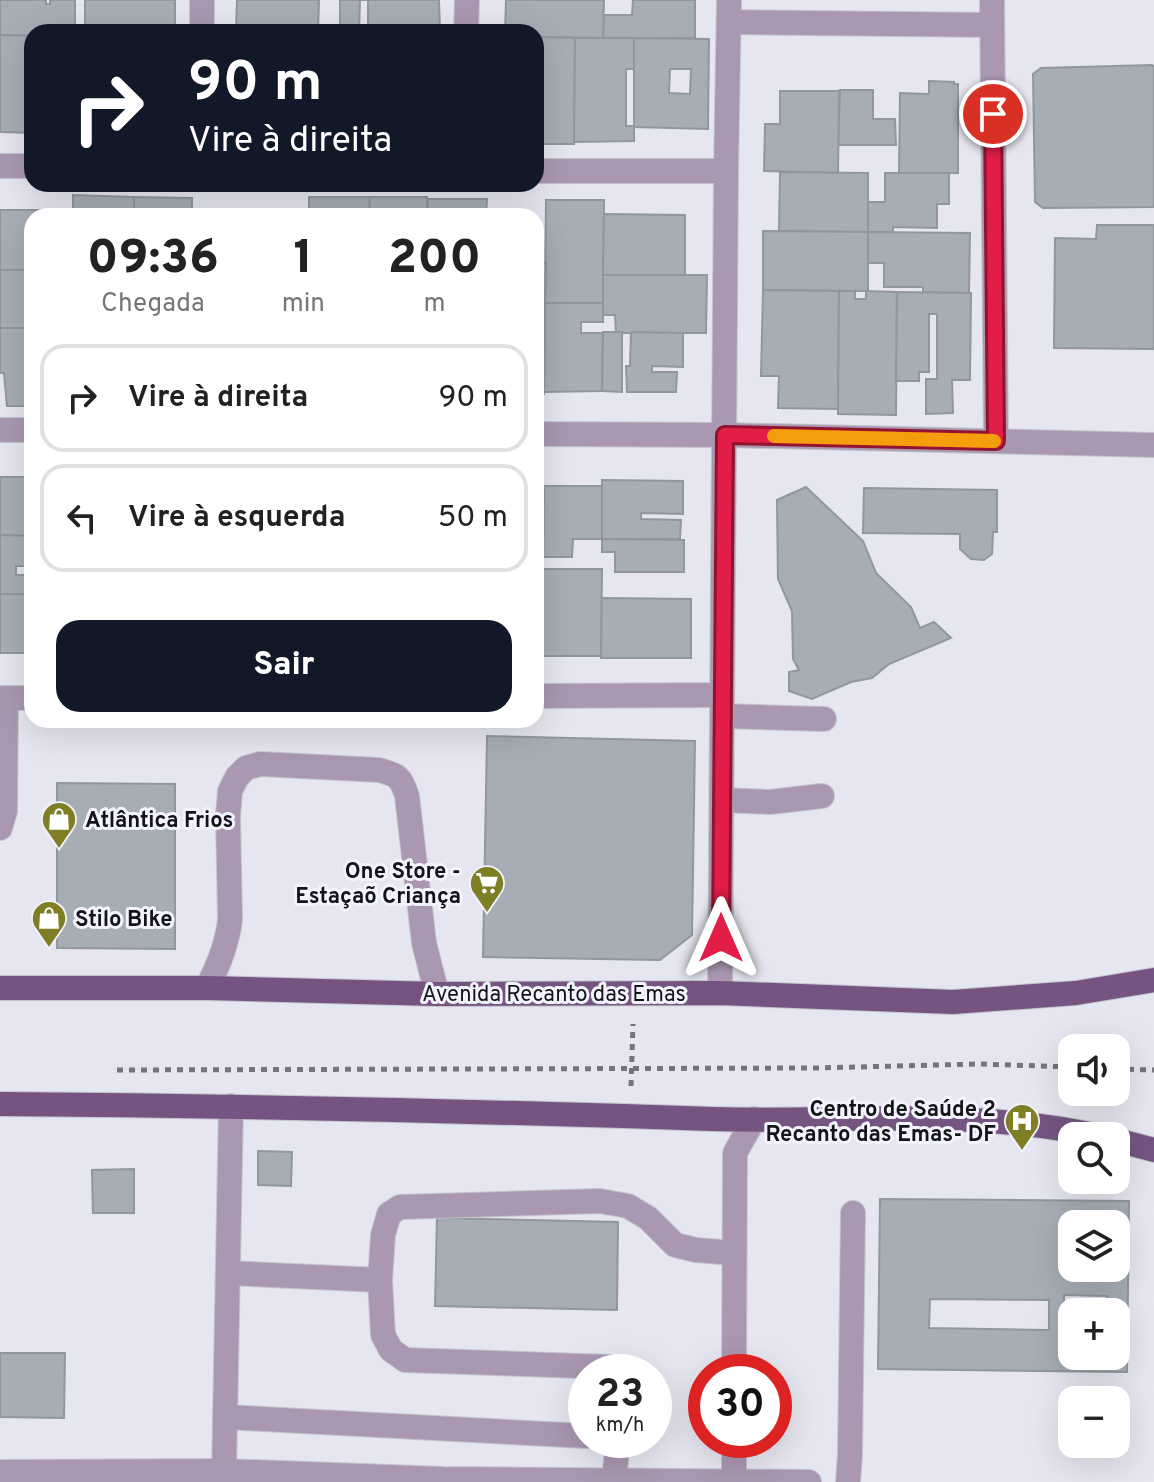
<!DOCTYPE html>
<html lang="pt">
<head>
<meta charset="utf-8">
<style>
  :root { --surface:#fff; --page:#f6f6f6; --text:#222; --muted:#767676; --line:#e0e0e0; --accent:#111827 }
  body { margin:0; font-family:Overpass,sans-serif; background:var(--page); color:var(--text); height:100vh; display:flex; flex-direction:column; font-size:30px; white-space:nowrap }
  * { box-sizing:border-box; margin:0 }
  p { font-size:26px; color:var(--muted) }
  .icon { flex:none; width:44px; height:44px; fill:none; stroke:currentColor; stroke-width:2; stroke-linecap:round; stroke-linejoin:round }
  .map { position:relative; flex:1; overflow:hidden }
  .details { position:absolute; left:24px; top:208px; width:520px; height:520px; display:flex; flex-direction:column; background:var(--surface); border-radius:24px; box-shadow:0 8px 32px #0002 }
  .details>* { flex:none }
  .hud { position:absolute; left:24px; top:24px; width:520px; height:168px; border-radius:24px; box-shadow:0 8px 32px #0002; background:#111827; color:#fff; overflow:hidden }
  .fabs { position:absolute; left:1058px; top:1034px; display:grid; gap:16px }
  .fabs a { display:grid; place-items:center; width:72px; height:72px; border-radius:16px; background:var(--surface); box-shadow:0 8px 32px #0002; font-size:40px }
  .speed { position:absolute; left:568px; top:1354px; display:flex; gap:16px; font-size:40px; font-weight:700; text-align:center }
  .speed>* { display:grid; place-content:center; width:104px; height:104px; border-radius:50%; background:var(--surface); box-shadow:0 8px 32px #0002; line-height:1 }
  .speed small { font-size:20px; font-weight:400 }
  .speed .limit { border:12px solid #d22; background:#fff; color:#111 }
  .pin { position:absolute; display:grid; place-items:center; width:68px; height:68px; color:#fff; margin:-34px; border:4px solid #fff; border-radius:50%; box-shadow:0 2px 8px #0007 }
  .me { position:absolute; width:88px; margin:-44px; rotate:0deg; stroke-linejoin:round; filter:drop-shadow(0 0 6px #0008) }
  .turn { display:flex; align-items:center; gap:28px; height:168px; padding:0 32px; font-size:36px }
  .turn .icon { width:104px; height:104px; stroke-width:2.5 }
  .turn b { display:block; font-size:56px; line-height:68px }
  .eta { display:flex; justify-content:space-evenly; align-items:center; height:136px; text-align:center }
  .eta b { font-size:48px; font-weight:800; line-height:56px }
  .action { display:flex; gap:16px; margin-top:auto; padding:16px 32px }
  .action a { flex:1; height:92px; border-radius:24px; background:var(--accent); color:#fff; font-size:32px; font-weight:800; line-height:92px; text-align:center }
  ul { padding:0; list-style:none }
  li { display:flex; align-items:center; gap:24px; height:108px; margin:0 16px 12px; padding:0 16px; border:4px solid var(--line); border-radius:24px }
  li div { flex:1 }
  li b { display:block; font-size:30px }
  li em { font-style:normal }
  .map>svg:first-child { display:block }
</style>
</head>
<body>
<div class="map">
<svg width="1154" height="1482" viewBox="0 0 1154 1482">
  <rect width="100%" height="100%" fill="#e5e6ef"/>
  <g fill="#a6adb4" stroke="#90979d" stroke-width="2" fill-rule="evenodd">
    <path d="M0,0h46v4h4v-4h25v32h-43v4l-32,-1z"/>
    <rect x="85" y="0" width="90" height="32"/>
    <path d="M237,0h82l-1,32h-82z"/>
    <path d="M340,0h99l1,32h-72v-32h-8l-1,32h-19z"/>
    <path d="M506,0h98l-1,38 -67,-1v-5h-31z"/>
    <path d="M633,0h62v38h-92l1,-23h28z"/>
    <path d="M0,35l32,1v97l-32,-1z"/>
    <path d="M536,37l39,1 -1,106h-38z"/>
    <path d="M575,38h59v31h-8v57h8v15l-60,1z"/>
    <path d="M634,38l75,1 -1,90 -74,-2zM670,69h21l-1,25 -21,-1z"/>
    <path d="M1152,65l2,2v140l-111,1 -8,-6 -2,-128 8,-6z"/>
    <path d="M929,81l25,1v2h4v89h-59l1,-80 29,1z"/>
    <path d="M840,90h33v29h22l1,26h-58z"/>
    <path d="M780,91h59l-1,82 -74,-2 1,-47h15z"/>
    <path d="M780,172l88,1v59l-89,-1z"/>
    <path d="M885,173h64v31h-12v24l-44,-1v5h-25v-30h17z"/>
    <path d="M73,195l61,2v19h-61z"/>
    <path d="M134,197l58,1v18h-58z"/>
    <path d="M309,197h61l-1,19h-60z"/>
    <path d="M370,197h57v19h-58z"/>
    <path d="M428,199h59l-1,17h-59z"/>
    <path d="M546,200h58l-1,103h-58z"/>
    <path d="M0,210h58v6h-26v54h-32z"/>
    <path d="M604,214l81,1v60h-82z"/>
    <path d="M1097,225h57v124l-100,-1 1,-110 41,1z"/>
    <path d="M763,231l105,1v59l-105,-1z"/>
    <path d="M868,232l102,1 -1,60 -46,-1v-5h-39v-24h-16z"/>
    <path d="M536,263h10l-1,40h-9z"/>
    <rect x="0" y="270" width="32" height="58"/>
    <path d="M603,275h104l-1,58h-90l-1,-18h-12z"/>
    <path d="M763,290l76,1 -1,118 -60,-1 1,-32h-18z"/>
    <path d="M839,291h16v8h11v-8l31,1 -1,123 -58,-1z"/>
    <path d="M897,292l74,1 -1,87h-18l1,33 -27,1v-35h11v-65h-8v58h-10v9h-23z"/>
    <path d="M545,303h58v19h-22v11h22l-1,58 -58,1z"/>
    <path d="M536,319h9l-1,75h-8z"/>
    <path d="M0,328h32v78h-25l-3,-33h-4z"/>
    <path d="M603,332h19v60l-20,-1z"/>
    <path d="M631,332l52,1v34l-31,-1v6h25l-1,20h-49l-1,-26h4z"/>
    <path d="M0,477h32v51h-5v8l-27,-1z"/>
    <path d="M602,480l81,1v33l-42,-1v6l40,1 -1,19h-78z"/>
    <path d="M544,486h58v53h-29l-1,18h-29z"/>
    <path d="M536,487h8l-1,82h-7z"/>
    <path d="M806,487l57,54 13,32 35,34 9,21 14,-6 17,16 -62,26 -17,14 -21,4 -39,17 -23,-8v-19l10,-2 -6,-11 -1,-48 -14,-32 -1,-79z"/>
    <path d="M864,488l133,2v42h-4l-1,22 -8,6 -13,-1 -11,-10v-15l-97,-1z"/>
    <path d="M0,535l32,1v30h-16v9h16v19h-32z"/>
    <path d="M602,539l82,1v32h-69v-20h-13z"/>
    <path d="M536,569h7l-1,87h-6z"/>
    <path d="M543,569h59l-1,87h-59z"/>
    <rect x="0" y="594" width="32" height="59"/>
    <path d="M602,598l89,1v59h-90z"/>
    <path d="M487,736l208,5 -3,194 -32,25 -177,-3z"/>
    <path d="M57,783l118,1v165l-118,-1z"/>
    <path d="M258,1151l34,1 -1,34 -33,-1z"/>
    <path d="M134,1169v44h-41l-1,-43z"/>
    <path d="M880,1199l249,2 -2,171 -249,-3zM1072,1224h44v44h-44zM1064,1295l43,1v16h9v44h-44v-26h-8zM930,1299l119,1v30l-120,-2z"/>
    <path d="M437,1218l181,4 -1,88 -182,-4z"/>
    <path d="M0,1353h65l-1,65 -64,-1z"/>
  </g>
  <g fill="none" stroke-linecap="round" stroke-linejoin="round">
    <g stroke="#c3c4cc" stroke-width="26">
      <g id="minor">
        <path d="M992,0l4,441"/>
        <path d="M729,22l263,3"/>
        <path d="M202,32v-32"/>
        <path d="M466,32l1,-32"/>
        <path d="M0,166h32"/>
        <path d="M536,171h190"/>
        <path d="M0,430h32"/>
        <path d="M536,434l189,1 429,10"/>
        <path d="M536,696l185,-1"/>
        <path d="M0,698h32"/>
        <path d="M723,716l101,3"/>
        <path d="M722,800l48,2 52,-6"/>
        <path d="M0,828l5,-17 1,-113"/>
        <path d="M207,988c11,-22 20,-43 23,-68l-2,-104 2,-25 7,-14 9,-9 14,-4 119,6c19,5 22,7 28,26l17,147 13,51"/>
        <path d="M720,993l6,-822 3,-171"/>
        <path d="M228,1273l152,7 3,55 8,15 14,10 205,7 9,5"/>
        <path d="M380,1280l3,-45 6,-21 11,-7 200,-6 28,5 20,12 27,27 21,5 38,3"/>
        <path d="M734,1372l1,-219 19,-34"/>
        <path d="M225,1417l361,19"/>
        <path d="M224,1471l7,-365"/>
        <path d="M0,1472l224,-1 219,8 366,3"/>
        <path d="M614,1480l4,-40"/>
        <path d="M734,1482v-42"/>
        <path d="M848,1482l2,-28 3,-241"/>
      </g>
    </g>
    <g stroke="#c3c4cc" stroke-width="26">
      <g id="major">
        <path d="M0,988h207l230,6 283,-1 233,9 123,-9 78,-13"/>
        <path d="M0,1104c238,2 476,7 713,15 129,4 260,-11 386,17"/>
        <path d="M1116,1140l38,10"/>
      </g>
    </g>
    <g stroke="#74757a" stroke-width="5" stroke-dasharray="6 6" stroke-linecap="butt">
      <path d="M1116,1069l38,1"/>
      <path d="M117,1070l698,-2 164,-4 93,3"/>
      <path d="M631,1086l2,-62"/>
    </g>
    <use href="#minor" stroke="#aa97b1" stroke-width="24"/>
    <use href="#major" stroke="#765482" stroke-width="24"/>
  </g>
  <g fill="none" stroke-linecap="round" stroke-linejoin="round">
    <g stroke="#92132f" stroke-width="20">
      <path id="route" d="M721,938l4,-503 271,6 -3,-327"/>
    </g>
    <use href="#route" stroke="#e11d48" stroke-width="14"/>
    <path stroke="#f59e0b" stroke-width="14" d="M774,436l220,5"/>
  </g>
  <defs>
    <g id="shop-pin" transform="scale(1.8)"><path d="M0 17L-7.5 6A9.5 9.5 0 1 1 7.5 6Z" fill="#807e25" stroke="#f2f3fd"/><path d="M-5-2.5h2.3a2.7 3.5 0 0 1 5.4 0H5L5.5 6h-11ZM-1.5-2.5h3a1.5 2.3 0 0 0-3 0Z" fill="#fff"/></g>
    <g id="supermarket-pin" transform="scale(1.8)"><path d="M0 17L-7.5 6A9.5 9.5 0 1 1 7.5 6Z" fill="#807e25" stroke="#f2f3fd"/><path d="M-6-5.5h2.5l.6 2H6L4.5 2H-2.5L-4.4-4H-6ZM-1.5 3.2a1.3 1.3 0 1 0 .1 0ZM3 3.2a1.3 1.3 0 1 0 .1 0Z" fill="#fff"/></g>
    <g id="hospital-pin" transform="scale(1.8)"><path d="M0 17L-7.5 6A9.5 9.5 0 1 1 7.5 6Z" fill="#807e25" stroke="#f2f3fd"/><path d="M-5-5h3v3.5h4V-5h3V5h-3V1.5h-4V5h-3Z" fill="#fff"/></g>
  </defs>
  <g fill-rule="evenodd">
    <use href="#shop-pin" x="59" y="819"/>
    <use href="#supermarket-pin" x="487" y="883"/>
    <use href="#shop-pin" x="49" y="918"/>
    <use href="#hospital-pin" x="1022" y="1121"/>
  </g>
  <g text-anchor="middle" stroke-width="6" stroke-linejoin="round" paint-order="stroke">
    <g font-size="22" font-weight="bold" fill="#131417" stroke="#f2f3fd" text-anchor="start">
      <text x="85" y="827">Atlântica Frios</text>
      <text x="461" y="878" text-anchor="end">One Store -<tspan x="461" dy="25">Estaçaõ Criança</tspan></text>
      <text x="75" y="926">Stilo Bike</text>
      <text x="996" y="1116" text-anchor="end">Centro de Saúde 2<tspan x="996" dy="25">Recanto das Emas- DF</tspan></text>
    </g>
    <g font-size="22" fill="#131417" stroke="#f2f3fd">
      <text x="554" y="1001">Avenida Recanto das Emas</text>
    </g>
  </g>
</svg>
<div class="fabs">
<a><svg class="icon" aria-label="sound" viewBox="0 0 24 24"><path d="M4 9h4l5-4v14l-5-4H4zM17 9q2 3 0 6"/></svg></a>
<a><svg class="icon" aria-label="search" viewBox="0 0 24 24"><circle cx="10" cy="10" r="6"/><path d="M15 15l6 6"/></svg></a>
<a><svg class="icon" aria-label="layers" viewBox="0 0 24 24"><path d="M12 4l9 5-9 5-9-5zM3 14l9 5 9-5"/></svg></a>
<a>+</a>
<a>−</a>
</div>
<div class="speed"><div>23<small>km/h</small></div><div class="limit">30</div></div>
<div class="pin" style="left:993px;top:114px;background:#d93025"><svg class="icon" aria-label="arrive" viewBox="0 0 24 24"><path d="M6 21V4h12l-3 4 3 4H6"/></svg></div>
<svg class="me" style="left:721px;top:938px" viewBox="-20 -20 40 40"><path d="M0-17L14 15 0 8-14 15z" fill="#e11d48" stroke="#fff" stroke-width="4"/></svg>
<div class="hud">
<div class="turn"><svg class="icon" aria-label="right" viewBox="0 0 24 24"><path d="M7 20v-9h11M14 6l5 5-5 5"/></svg><div><b>90 m</b>Vire à direita</div></div>
</div>
<section class="details">
<div class="eta">
<div><b>09:36</b><p>Chegada</p></div>
<div><b>1</b><p>min</p></div>
<div><b>200</b><p>m</p></div>
</div>
<ul>
<li><svg class="icon" aria-label="right" viewBox="0 0 24 24"><path d="M7 20v-9h11M14 6l5 5-5 5"/></svg><div><b>Vire à direita</b></div><em>90 m</em></li>
<li><svg class="icon" aria-label="left" viewBox="0 0 24 24"><path d="M17 20v-9H6M10 6l-5 5 5 5"/></svg><div><b>Vire à esquerda</b></div><em>50 m</em></li>
</ul>
<div class="action"><a>Sair</a></div>
</section>
</div>
</body>
</html>
